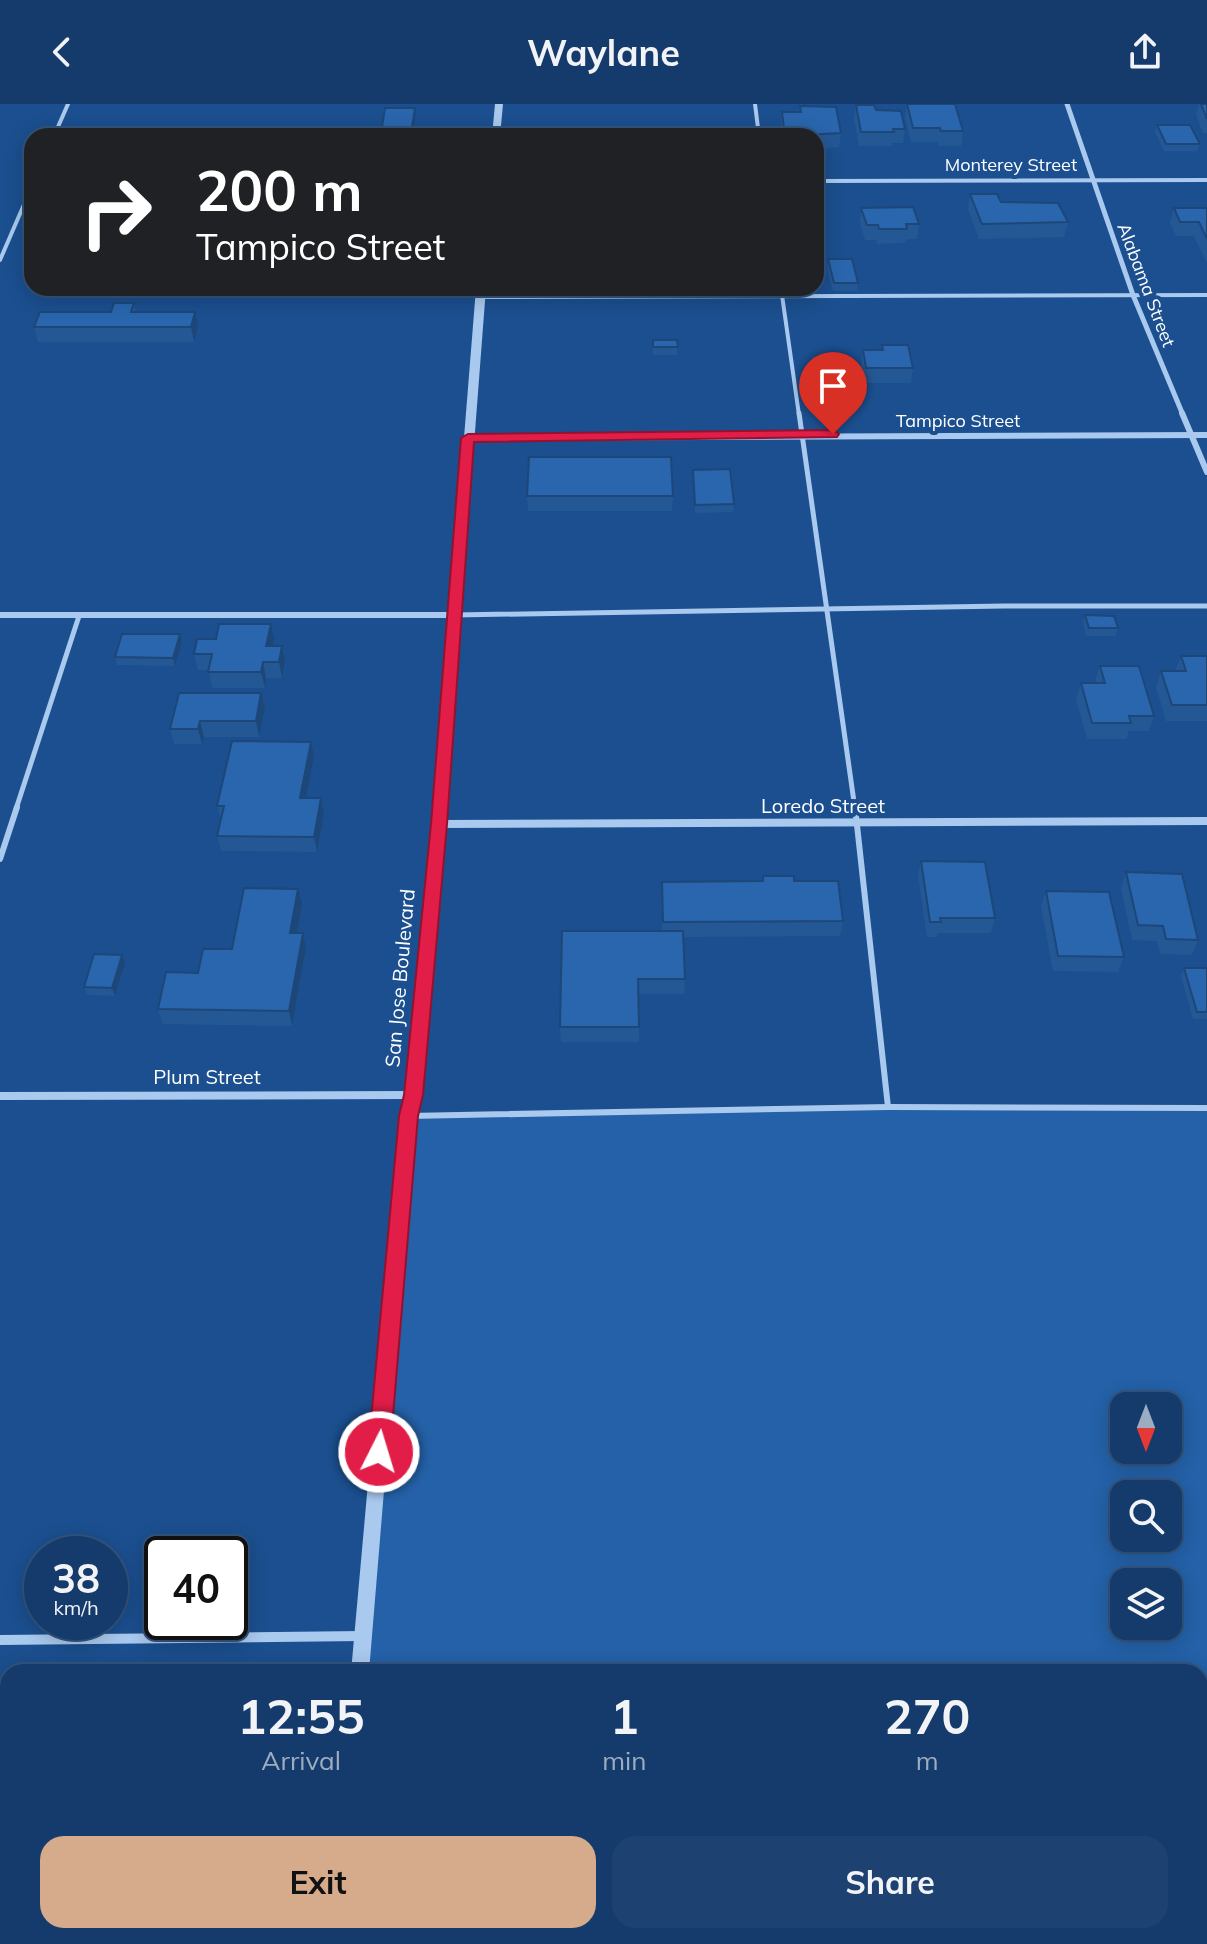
<!DOCTYPE html>
<html lang="en">
<head>
<meta charset="utf-8">
<style>
  :root { --surface:#143b6b; --page:#1d4271; --text:#f1f3f6; --muted:#9dadc1; --line:#33557e; --accent:#d6ab8b }
  body { margin:0; font-family:Mulish,sans-serif; background:var(--page); color:var(--text); height:100vh; display:flex; flex-direction:column; font-size:30px; white-space:nowrap }
  * { box-sizing:border-box; margin:0 }
  p { font-size:26px; color:var(--muted) }
  .icon { flex:none; width:44px; height:44px; fill:none; stroke:currentColor; stroke-width:2; stroke-linecap:round; stroke-linejoin:round }
  .map { position:relative; flex:1; overflow:hidden }
  .drawer { position:absolute; left:0px; top:1560px; width:1208px; height:280px; display:flex; flex-direction:column; background:var(--surface); border-radius:24px 24px 0 0; box-shadow:0 4px 20px #0003,0 0 0 2px var(--line) }
  .drawer>* { flex:none }
  .top-card { position:absolute; left:24px; top:24px; width:800px; height:168px; border-radius:24px; box-shadow:0 4px 20px #0003,0 0 0 2px var(--line); background:#202124; color:#fff; overflow:hidden }
  .needle { width:52px; rotate:180deg }
  .fabs { position:absolute; left:1110px; top:1288px; display:grid; gap:16px }
  .fabs a { display:grid; place-items:center; width:72px; height:72px; border-radius:16px; background:var(--surface); box-shadow:0 4px 20px #0003,0 0 0 2px var(--line); font-size:40px }
  .speed { position:absolute; left:24px; top:1432px; display:flex; gap:16px; font-size:40px; font-weight:700; text-align:center }
  .speed>* { display:grid; place-content:center; width:104px; height:104px; border-radius:50%; background:var(--surface); box-shadow:0 4px 20px #0003,0 0 0 2px var(--line); line-height:1 }
  .speed small { font-size:20px; font-weight:400 }
  .speed .limit { border:4px solid #111; border-radius:12px; background:#fff; color:#111 }
  .pin { position:absolute; display:grid; place-items:center; width:68px; height:68px; color:#fff; margin:-82px -34px; border-radius:50% 50% 50% 0; rotate:-45deg; box-shadow:0 0 8px #0007 }
  .pin .icon { rotate:45deg }
  .me { position:absolute; width:88px; margin:-44px; rotate:5deg; stroke-linejoin:round; filter:drop-shadow(0 0 6px #0008) }
  .turn { display:flex; align-items:center; gap:28px; height:168px; padding:0 40px; font-size:36px }
  .turn .icon { width:104px; height:104px; stroke-width:2.5 }
  .turn b { display:block; font-size:56px; line-height:68px }
  .eta { display:flex; justify-content:space-evenly; align-items:center; height:136px; text-align:center }
  .eta b { font-size:48px; font-weight:700; line-height:56px }
  .button { display:flex; gap:16px; margin-top:auto; padding:16px 40px }
  .button a { flex:1; height:92px; border-radius:24px; background:var(--accent); color:#111; font-size:32px; font-weight:700; line-height:92px; text-align:center }
  .button a+a { background:var(--page); color:var(--text) }
  header { display:flex; justify-content:space-between; align-items:center; height:104px; padding:0 40px; background:var(--surface); font-size:36px; font-weight:700 }
  .map>svg:first-child { display:block }
</style>
</head>
<body>
<header><svg class="icon" aria-label="back" viewBox="0 0 24 24"><path d="M15 5l-7 7 7 7"/></svg>Waylane<svg class="icon" aria-label="share" viewBox="0 0 24 24"><path d="M12 15V3M7 8l5-5 5 5M5 13v7h14v-7"/></svg></header>
<div class="map">
<svg width="1207" height="1840" viewBox="0 0 1207 1840">
  <rect width="100%" height="100%" fill="#1b4f8f"/>
  <path fill="#2461a8" fill-rule="evenodd" d="M888,1003l319,1v836h-869v-8h862v-264h-840l48,-556zM1124,1302h44v44h-44zM1124,1390h44v44h-44zM1124,1478h44v44h-44z"/>
  <g fill="none" stroke-linecap="round" stroke-linejoin="round">
    <g stroke="#a9c9ee" stroke-width="4">
      <path d="M755,0l4,32"/>
      <path d="M54,32l14,-32"/>
      <path d="M0,156l32,-74"/>
      <path d="M781,184l18,127"/>
      <path d="M480,193l727,-2"/>
    </g>
    <g stroke="#a9c9ee" stroke-width="5">
      <path d="M799,309l56,396"/>
      <path d="M455,511l549,-9h203"/>
      <path d="M16,705l63,-193"/>
    </g>
    <g stroke="#a9c9ee" stroke-width="6">
      <path d="M855,703l33,300"/>
      <path d="M0,755l17,-52"/>
      <path d="M408,1012l480,-9 319,1"/>
    </g>
    <path stroke="#a9c9ee" stroke-width="5" d="M1067,0l66,191 50,120"/>
    <g stroke="#a9c9ee" stroke-width="6">
      <path d="M1182,309l25,59"/>
      <path d="M468,334l739,-3"/>
      <path d="M0,511h455"/>
    </g>
    <g stroke="#a9c9ee" stroke-width="8">
      <path d="M439,720l768,-3"/>
      <path d="M0,992l414,-1"/>
    </g>
    <path stroke="#a9c9ee" stroke-width="10" d="M0,1536l362,-4"/>
    <g fill="#a9c9ee" fill-rule="evenodd">
      <path d="M495,0h8l-3,32h-8z"/>
      <path d="M1207,74v4l-391,1v-4z"/>
      <path d="M476,184h10l-41,536 -24,271 -6,21 -46,556h-18l50,-556 6,-21 26,-271z"/>
      <path d="M329,1832h20l-1,8h-20z"/>
    </g>
  </g>
  <g fill="#245895">
    <path d="M907,0l56,27 -2,15h-22l-1,-4h-27l-6,-24z"/>
    <path d="M1199,0h8v29h-4l-7,-18z"/>
    <path d="M856,1l20,5 29,19 -2,14h-11v3h-33l-5,-27z"/>
    <path d="M800,2l41,27 -2,14 -23,2v-13h-34l-1,-9 1,-15h17z"/>
    <path d="M416,11l-3,19h-31v-7z"/>
    <path d="M1157,21l43,19 -3,7h-33l-9,-19z"/>
    <path d="M970,90l98,28 -4,15 -85,2 -11,-30z"/>
    <path d="M861,104l58,16 -2,15h-11l-1,4 -28,1 -1,-4h-11l-5,-17z"/>
    <path d="M1174,104h33v55l-13,-27h-18l-6,-13z"/>
    <path d="M828,155l30,24 -1,8h-24l-6,-24z"/>
    <path d="M134,199l2,9 62,15 -4,15h-156l-4,-15 77,-15z"/>
    <rect x="653" y="236" width="24" height="15"/>
    <path d="M882,241l31,23 -2,15h-47l-3,-17 2,-16h18z"/>
    <path d="M693,366l41,34 -1,8 -38,1z"/>
    <path d="M527,392h146l-1,15h-144z"/>
    <path d="M1085,511l33,13 -3,8h-29l-3,-13z"/>
    <path d="M180,530l2,8 -7,24 -58,-1 -2,-8z"/>
    <path d="M274,536l-1,6h9l3,15 -3,17h-16l-1,10h-53l-3,-18h-11l-4,-16z"/>
    <path d="M1181,552h26v65h-41l-10,-34 5,-16h14z"/>
    <path d="M1100,562l54,50 -5,15h-20l-3,8h-39l-11,-40 5,-16h15l-1,-2z"/>
    <path d="M261,589l4,15 -6,29h-55l-2,7h-28l-4,-15z"/>
    <path d="M314,653l-8,41h15l3,16 -7,38 -96,-1 -4,-15 4,-16 -4,-14z"/>
    <path d="M921,757l74,57 -4,15h-53l-1,4h-10l-9,-61z"/>
    <path d="M1126,768l72,68 -6,15 -32,-1 -3,-13 -25,-1 -11,-52z"/>
    <path d="M763,772l31,5 49,40 -3,15 -156,1 1,42 -1,15h-45v48h-78l-1,-15 102,-96v-49l100,-1z"/>
    <path d="M1046,787l78,66 -6,15 -65,-1 -12,-65z"/>
    <path d="M302,800l-6,29h7l3,15 -14,78 -129,-2 -5,-15 40,-36 34,-24z"/>
    <path d="M125,859l-10,33 -28,-1 -3,-8z"/>
    <path d="M1184,864h23v51h-14l-12,-43z"/>
  </g>
  <g fill="#1d4779">
    <path d="M415,4l1,7 -3,19 -1,-7z"/>
    <path d="M195,208l3,15 -4,15 -3,-15z"/>
    <path d="M271,520l3,16 -4,21 -4,-15z"/>
    <path d="M180,530l2,8 -7,24 -2,-8z"/>
    <path d="M282,542l3,15 -3,17 -3,-16z"/>
    <path d="M263,558l3,16 -1,10 -4,-16z"/>
    <path d="M261,589l4,15 -6,29 -3,-16z"/>
    <path d="M200,617l4,16 -2,7 -4,-15z"/>
    <path d="M311,638l3,15 -11,57 -3,-16z"/>
    <path d="M321,694l3,16 -7,38 -3,-15z"/>
    <path d="M298,785l4,15 -8,44 -4,-15z"/>
    <path d="M303,829l3,15 -14,78 -3,-15z"/>
    <path d="M122,851l3,8 -10,33 -3,-8z"/>
  </g>
  <g fill="#2a66ad" stroke="#1d4779" stroke-width="2">
    <path d="M907,0h48l8,27h-22l-1,-3h-27z"/>
    <path d="M1201,0h6v15z"/>
    <path d="M856,1h18l2,5 25,1 4,18h-12l1,3h-33z"/>
    <path d="M800,2l36,1 5,26 -56,3 -3,-24h19z"/>
    <path d="M385,4h30l-3,19h-30z"/>
    <path d="M1157,21h33l10,19h-34z"/>
    <path d="M970,90h27l4,8 57,1 10,19 -86,2z"/>
    <path d="M913,103l6,17h-13l1,5h-28l-1,-4h-11l-6,-17z"/>
    <path d="M1174,104h33v31l-8,-17h-19z"/>
    <path d="M828,155h24l6,24h-24z"/>
    <path d="M114,199h20l-3,9h64l-4,15h-157l6,-15h71z"/>
    <path d="M653,236h24l1,7h-25z"/>
    <path d="M882,241h26l5,23h-47l-3,-18h20z"/>
    <path d="M529,353h142l2,39h-146z"/>
    <path d="M730,365l4,35 -39,1 -2,-35z"/>
    <path d="M1085,511l29,1 4,12h-29z"/>
    <path d="M219,520h52l-5,22h16l-3,16h-16l-2,10h-53l4,-18h-18l3,-15h19z"/>
    <path d="M122,530h58l-7,24 -58,-1z"/>
    <path d="M1181,552h26v49h-35l-11,-34h25z"/>
    <path d="M1100,562h39l15,50h-25l2,7h-39l-11,-40h24z"/>
    <path d="M179,589h82l-5,28h-56l-2,8h-28z"/>
    <path d="M232,637l79,1 -11,56h21l-7,39 -97,-1 7,-30h-7z"/>
    <path d="M921,757l64,1 10,56h-55l1,4h-11z"/>
    <path d="M1126,768l56,2 16,66 -32,-1 -3,-13 -25,-1z"/>
    <path d="M763,772h31v5h44l5,40 -180,1 -1,-40 101,-1z"/>
    <path d="M244,784l54,1 -8,44h13l-14,78 -131,-2 8,-37 32,1 5,-24h29z"/>
    <path d="M1046,787l63,1 15,65 -66,-1z"/>
    <path d="M562,827h121l2,48h-47l1,48h-79z"/>
    <path d="M94,850l28,1 -10,33 -28,-1z"/>
    <path d="M1184,864h23v44h-10z"/>
  </g>
  <path fill="#e11d48" stroke="#92132f" stroke-width="2" d="M833,326l6,4 -2,3 -363,5 -27,382 -24,271 -5,21 -28,336 -3,8 -8,3 -8,-3 -3,-8 31,-336 5,-21 27,-271 30,-386 7,-4z"/>
  <g text-anchor="middle" stroke-width="8" stroke-linejoin="round" paint-order="stroke">
    <g font-size="18" fill="#fff" stroke="#1b4f8f">
      <text x="1011" y="67">Monterey Street</text>
      <text transform="translate(1146 181) rotate(69)" y="6">Alabama Street</text>
      <text x="958" y="323">Tampico Street</text>
    </g>
    <g font-size="20" fill="#fff" stroke="#1b4f8f">
      <text x="823" y="709">Loredo Street</text>
      <text transform="translate(400 874) rotate(-85)" y="7">San Jose Boulevard</text>
      <text x="207" y="980">Plum Street</text>
    </g>
  </g>
</svg>
<div class="fabs">
<a><svg class="needle" viewBox="-14 -14 28 28"><path d="M0-13l5 13h-10z" fill="#e53935"/><path d="M0 13l5-13h-10z" fill="#9dadc1"/></svg></a>
<a><svg class="icon" aria-label="search" viewBox="0 0 24 24"><circle cx="10" cy="10" r="6"/><path d="M15 15l6 6"/></svg></a>
<a><svg class="icon" aria-label="layers" viewBox="0 0 24 24"><path d="M12 4l9 5-9 5-9-5zM3 14l9 5 9-5"/></svg></a>
</div>
<div class="speed"><div>38<small>km/h</small></div><div class="limit">40</div></div>
<div class="pin" style="left:833px;top:330px;background:#d93025"><svg class="icon" aria-label="arrive" viewBox="0 0 24 24"><path d="M6 21V4h12l-3 4 3 4H6"/></svg></div>
<svg class="me" style="left:379px;top:1348px" viewBox="-20 -20 40 40"><circle r="17" fill="#e11d48" stroke="#fff" stroke-width="3"/><path d="M0-11L8 9 0 5-8 9z" fill="#fff"/></svg>
<div class="top-card">
<div class="turn"><svg class="icon" aria-label="right" viewBox="0 0 24 24"><path d="M7 20v-9h11M14 6l5 5-5 5"/></svg><div><b>200 m</b>Tampico Street</div></div>
</div>
<section class="drawer">
<div class="eta">
<div><b>12:55</b><p>Arrival</p></div>
<div><b>1</b><p>min</p></div>
<div><b>270</b><p>m</p></div>
</div>
<div class="button"><a>Exit</a><a>Share</a></div>
</section>
</div>
</body>
</html>
